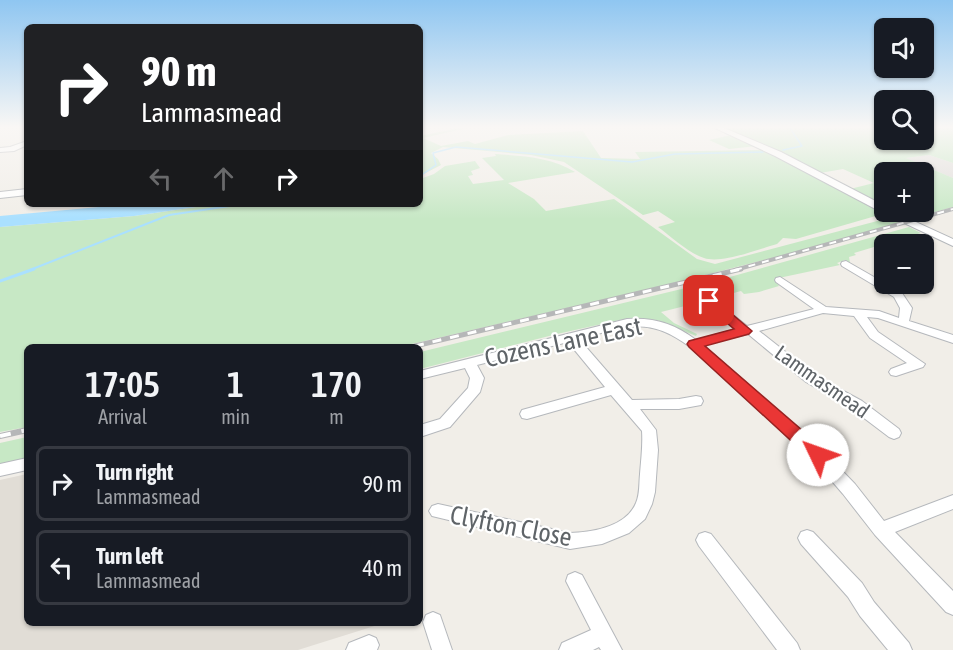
<!DOCTYPE html>
<html lang="en">
<head>
<meta charset="utf-8">
<style>
  :root { --surface:#171b24; --page:#242831; --text:#f1f3f6; --muted:#9ea1a6; --line:#363941 }
  body { margin:0; font-family:"Asap Condensed",sans-serif; background:var(--page); color:var(--text); height:100vh; display:flex; flex-direction:column; font-size:22px; white-space:nowrap }
  * { box-sizing:border-box; margin:0 }
  p { font-size:20px; color:var(--muted) }
  .icon { flex:none; width:33px; height:33px; fill:none; stroke:currentColor; stroke-width:2; stroke-linecap:round; stroke-linejoin:round }
  .map { position:relative; flex:1; overflow:hidden }
  .panel { position:absolute; left:24px; top:344px; width:399px; height:282px; display:flex; flex-direction:column; background:var(--surface); border-radius:9px; box-shadow:0 2px 4px #0004 }
  .panel>* { flex:none }
  .hud { position:absolute; left:24px; top:24px; width:399px; height:183px; border-radius:9px; box-shadow:0 2px 4px #0004; background:#202124; color:#fff; overflow:hidden }
  .tools { position:absolute; left:874px; top:18px; display:grid; gap:12px }
  .tools a { display:grid; place-items:center; width:60px; height:60px; border-radius:9px; background:var(--surface); box-shadow:0 2px 4px #0004; font-size:30px }
  .pin { position:absolute; display:grid; place-items:center; width:51px; height:51px; color:#fff; margin:-26px; border-radius:12px; box-shadow:0 3px 9px #0006 }
  .me { position:absolute; width:66px; margin:-33px; rotate:312deg; stroke-linejoin:round; filter:drop-shadow(0 0 4px #0008) }
  .turn { display:flex; align-items:center; gap:21px; height:126px; padding:0 18px; font-size:27px }
  .turn .icon { width:78px; height:78px; stroke-width:2.5 }
  .turn b { display:block; font-size:42px; line-height:51px }
  .lanes { display:flex; align-items:center; height:57px; padding:0 18px; background:#0003; justify-content:center; gap:30px; direction:ltr }
  .lanes .off { opacity:.35 }
  .eta { display:flex; justify-content:space-evenly; align-items:center; height:102px; text-align:center }
  .eta b { font-size:36px; font-weight:600; line-height:42px }
  ul { padding:0; list-style:none }
  li { display:flex; align-items:center; gap:18px; height:75px; margin:0 12px 9px; padding:0 6px; border:3px solid var(--line); border-radius:9px }
  li div { flex:1 }
  li b { display:block; font-size:22px }
  li em { font-style:normal }
  .map>svg:first-child { display:block }
</style>
</head>
<body>
<div class="map">
<svg width="953" height="650" viewBox="0 0 953 650">
  <rect width="100%" height="100%" fill="#f1eee8"/>
  <path fill="#e0ddda" d="M929,155l24,8v15l-48,-20z"/>
  <path fill="#e1ddd6" d="M27,474v148l357,1 -86,27h-298v-170z"/>
  <g fill="#c7e8c5">
    <path d="M459,128h8l-44,10 18,8 27,-5 7,3 33,-9 75,-4 18,27 39,1 -5,-7 129,-2 122,63 -90,26 -13,-1 -6,6c-18,5 -55,20 -73,14 -16,-5 -32,-21 -46,-31l17,-5 -17,-11 -15,4 -79,-53 -33,-7 -88,-8 -12,6 7,6 3,6 -21,11v-40z"/>
    <path d="M721,128h164v12h39v-12h29v35l-24,-8 -23,3 47,20v29l-43,12 -17,-7h31v-40h-39v36l-35,-19 24,-6 -31,-14 -23,4z"/>
    <path d="M731,135l26,11 -28,3 -20,-9z"/>
    <path d="M495,154c28,2 56,3 80,18l-67,11 26,16 12,12 68,-12 83,60 18,5 166,-44 21,2 -114,32 -126,32 -259,60h-376v81l-27,5v-205l134,-11 83,-12h203v-25l14,-5 11,-8 30,-5 5,7 -9,3 2,4 -5,1 5,8 31,-4 -22,-22 14,-2z"/>
    <path d="M909,227l12,6 -67,20 2,2 -7,2 1,6 -5,-3 -8,3 3,2 -66,14 5,7 -20,6 -15,2 -3,-3 -22,6 -3,-2 -17,5 2,2 -40,10 13,11 23,11 -1,2 -39,-16 -28,-2 -72,16 -137,35v-17l299,-72z"/>
    <path d="M27,437v21l-27,6v-21z"/>
  </g>
  <path fill="#aae0ff" d="M132,204h85l-83,12 -134,11v-11z"/>
  <g fill="none" stroke-linecap="round" stroke-linejoin="round">
    <g stroke="#aae0ff" stroke-width="1.5">
      <path d="M783,150l19,-4 -12,-18"/>
      <path d="M420,176l16,-11 -3,-12 23,-6 176,15 43,-8 88,-2"/>
    </g>
    <path stroke="#aae0ff" stroke-width="2" d="M30,270l139,-55 74,-11"/>
    <path stroke="#aae0ff" stroke-width="3" d="M0,281l34,-12"/>
    <g stroke="#b5b8bc" stroke-width="2">
      <g id="street">
        <path d="M715,128h9l57,24 104,54v6h9l59,27v7l-68,-32 -110,-58z"/>
        <path d="M27,141v4l-13,6 -14,1v-4l10,-1z"/>
        <path d="M27,189v6l-27,3v-6z"/>
        <path d="M846,261l56,32 10,15 -3,13 44,14v8l-75,-25 -11,-1 11,15 47,32 -2,3 -27,9 -5,-1 -2,-3 2,-3 16,-6 -37,-25 -16,-22 -31,-3 -64,18 57,45 46,25 37,28 2,4 -2,4 -5,2 -5,-2 -37,-28 -46,-27 -58,-48 -45,11 120,106 32,33 29,37 69,-26v14l-58,23 58,59v24l-7,-3 -71,-77 -32,-41 -30,-35 -123,-112c-42,-32 -65,-20 -111,-8l53,61 47,-1 17,-3 5,1 2,4 -2,4 -22,4h-39l16,21 2,20 -3,42 -3,12 -7,15 -16,14 -27,11 -32,5 -138,-33 -3,-5 3,-5 6,-2 132,29c23,-1 56,-6 66,-30 4,-9 3,-20 4,-29 1,-14 3,-28 2,-43l-31,-36 -84,24 -5,-1 -2,-4 2,-4 83,-23 -37,-45 -91,23 7,13 -4,14 -30,35 -30,10v-12l20,-6 28,-31 2,-10 -5,-10 -45,11v-8l207,-52c27,-2 48,5 69,21l40,-11 -31,-26 -2,-2 2,-2h8l34,27 67,-17 -38,-27 -1,-2 1,-2 4,-1 46,30 53,4 20,7 1,-10 -6,-11 -52,-31 -1,-2 1,-2z"/>
        <path d="M27,458v12l-27,6v-12z"/>
        <path d="M807,530l6,2 49,51 12,19 35,41 3,7h-24l-28,-34 -12,-19 -47,-53 -3,-6 3,-6z"/>
        <path d="M705,532l6,2 86,109 3,7h-23l-78,-104 -3,-6 3,-6z"/>
        <path d="M575,572l7,3 40,75h-21l-2,-3 -6,3h-34l3,-7 29,-13 -25,-49 2,-6z"/>
        <path d="M433,612l7,3 12,35h-20l-9,-28 3,-7z"/>
        <path d="M369,635l7,3 3,7 -2,5h-31l3,-7z"/>
      </g>
    </g>
    <use href="#street" fill="#fff" fill-rule="evenodd"/>
    <g stroke="#b6b7b8" stroke-width="4">
      <path id="rail-far2" d="M735,270l218,-61"/>
    </g>
    <g stroke="#b6b7b8" stroke-width="5">
      <path id="rail-far1" d="M415,346l326,-77"/>
    </g>
    <g stroke="#b6b7b8" stroke-width="6">
      <path id="rail" d="M0,436l27,-6"/>
    </g>
    <use href="#rail-far2" stroke="#fff" stroke-width="2" stroke-dasharray="7" stroke-linecap="butt"/>
    <use href="#rail-far1" stroke="#fff" stroke-width="3" stroke-dasharray="9" stroke-linecap="butt"/>
    <use href="#rail" stroke="#fff" stroke-width="4" stroke-dasharray="11" stroke-linecap="butt"/>
  </g>
  <linearGradient id="sky" x2="0" y2="1"><stop stop-color="#8fc6f1"/><stop offset="0.58" stop-color="#f9f7f5"/><stop offset="1" stop-color="#f9f7f5" stop-opacity="0"/></linearGradient>
  <rect width="953" height="219" fill="url(#sky)"/>
  <path fill="#ea3635" stroke="#982322" stroke-width="1.5" d="M709,297l4,1 39,33 -3,3 -44,12 120,104 2,5 -2,5 -7,2 -6,-2 -123,-113 -2,-3 2,-3 45,-12 -30,-25 -2,-3 2,-3z"/>
  <g text-anchor="middle" stroke-width="4.5" stroke-linejoin="round" paint-order="stroke">
    <g font-size="21" fill="#5f6468" stroke="#fff">
      <text transform="translate(822 382) rotate(35)" y="7">Lammasmead</text>
    </g>
    <g font-size="26" fill="#5f6468" stroke="#fff">
      <text transform="translate(563 342) rotate(-12)" y="9">Cozens Lane East</text>
      <text transform="translate(511 526) rotate(11)" y="9">Clyfton Close</text>
    </g>
  </g>
</svg>
<div class="tools">
<a><svg class="icon" aria-label="sound" viewBox="0 0 24 24"><path d="M4 9h4l5-4v14l-5-4H4zM17 9q2 3 0 6"/></svg></a>
<a><svg class="icon" aria-label="search" viewBox="0 0 24 24"><circle cx="10" cy="10" r="6"/><path d="M15 15l6 6"/></svg></a>
<a>+</a>
<a>−</a>
</div>
<div class="pin" style="left:709px;top:301px;background:#d93025"><svg class="icon" aria-label="arrive" viewBox="0 0 24 24"><path d="M6 21V4h12l-3 4 3 4H6"/></svg></div>
<svg class="me" style="left:818px;top:455px" viewBox="-20 -20 40 40"><circle r="19" fill="#fff"/><path d="M0-13L10 11 0 6-10 11z" fill="#ea3635"/></svg>
<div class="hud">
<div class="turn"><svg class="icon" aria-label="right" viewBox="0 0 24 24"><path d="M7 20v-9h11M14 6l5 5-5 5"/></svg><div><b>90 m</b>Lammasmead</div></div>
<div class="lanes"><svg class="icon off" aria-label="left" viewBox="0 0 24 24"><path d="M17 20v-9H6M10 6l-5 5 5 5"/></svg><svg class="icon off" aria-label="ahead" viewBox="0 0 24 24"><path d="M12 20V5M6 11l6-6 6 6"/></svg><svg class="icon" aria-label="right" viewBox="0 0 24 24"><path d="M7 20v-9h11M14 6l5 5-5 5"/></svg></div>
</div>
<section class="panel">
<div class="eta">
<div><b>17:05</b><p>Arrival</p></div>
<div><b>1</b><p>min</p></div>
<div><b>170</b><p>m</p></div>
</div>
<ul>
<li><svg class="icon" aria-label="right" viewBox="0 0 24 24"><path d="M7 20v-9h11M14 6l5 5-5 5"/></svg><div><b>Turn right</b><p>Lammasmead</p></div><em>90 m</em></li>
<li><svg class="icon" aria-label="left" viewBox="0 0 24 24"><path d="M17 20v-9H6M10 6l-5 5 5 5"/></svg><div><b>Turn left</b><p>Lammasmead</p></div><em>40 m</em></li>
</ul>
</section>
</div>
</body>
</html>
